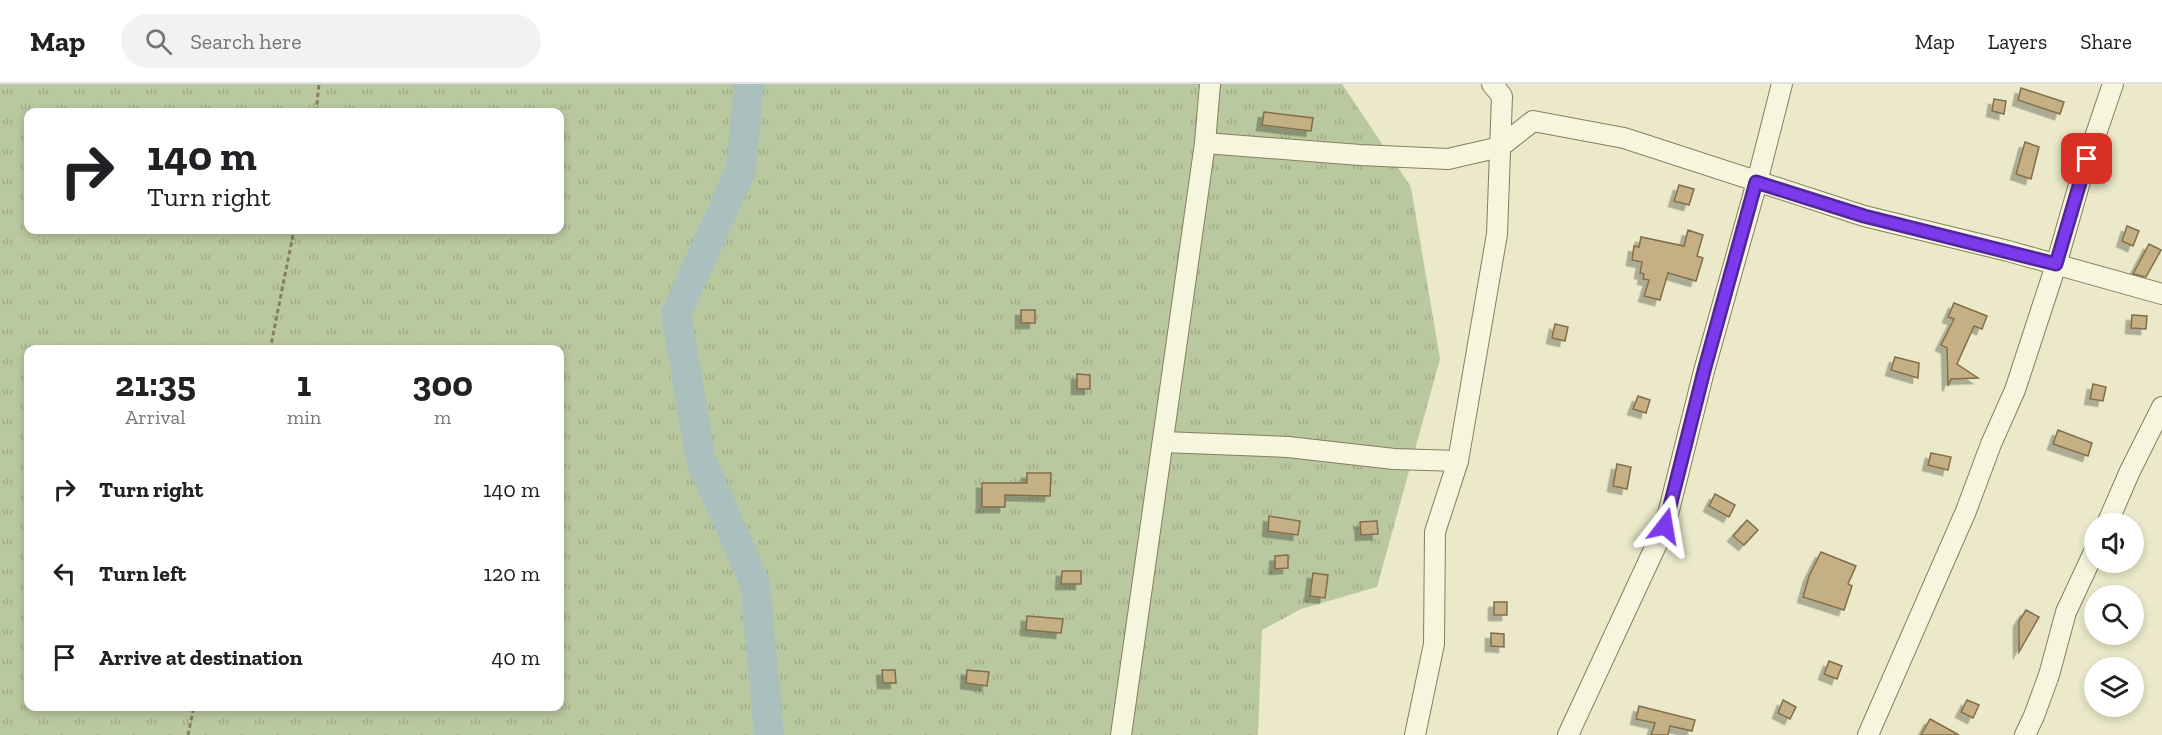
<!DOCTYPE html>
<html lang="en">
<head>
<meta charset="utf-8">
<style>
  :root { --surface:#fff; --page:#f2f2f2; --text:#202124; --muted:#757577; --line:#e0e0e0 }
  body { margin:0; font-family:"Zilla Slab",serif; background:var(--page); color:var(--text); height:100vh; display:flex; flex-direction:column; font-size:22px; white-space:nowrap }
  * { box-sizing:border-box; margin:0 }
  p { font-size:20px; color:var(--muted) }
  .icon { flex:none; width:33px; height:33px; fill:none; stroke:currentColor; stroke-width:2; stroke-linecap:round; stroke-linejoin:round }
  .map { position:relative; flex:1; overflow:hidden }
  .panel { position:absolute; left:24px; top:261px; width:540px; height:366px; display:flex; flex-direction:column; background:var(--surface); border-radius:12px; box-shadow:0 3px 9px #0003 }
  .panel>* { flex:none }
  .banner { position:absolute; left:24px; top:24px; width:540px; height:126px; border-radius:12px; box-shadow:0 3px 9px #0003; background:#fff; color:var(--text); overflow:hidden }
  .fabs { position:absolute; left:2084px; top:429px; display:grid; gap:12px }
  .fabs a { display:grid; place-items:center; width:60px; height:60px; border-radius:50%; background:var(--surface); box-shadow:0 3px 9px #0003; font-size:30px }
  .pin { position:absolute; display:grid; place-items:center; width:51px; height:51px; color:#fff; margin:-26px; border-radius:12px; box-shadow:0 3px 9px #0006 }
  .me { position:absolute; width:66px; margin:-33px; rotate:14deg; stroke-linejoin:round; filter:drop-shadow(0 0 4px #0008) }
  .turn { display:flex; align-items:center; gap:21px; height:126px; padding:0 24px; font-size:27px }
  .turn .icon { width:78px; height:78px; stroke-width:2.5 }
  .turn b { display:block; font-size:42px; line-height:51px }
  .eta { display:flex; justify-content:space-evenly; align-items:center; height:102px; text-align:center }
  .eta b { font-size:36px; font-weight:800; line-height:42px }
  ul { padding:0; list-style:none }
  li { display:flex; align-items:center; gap:18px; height:84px; padding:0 24px }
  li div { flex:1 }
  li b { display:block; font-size:22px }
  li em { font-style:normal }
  header { display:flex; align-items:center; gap:36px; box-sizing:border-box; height:84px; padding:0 30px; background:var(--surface); border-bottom:2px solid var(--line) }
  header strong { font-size:28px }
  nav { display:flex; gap:33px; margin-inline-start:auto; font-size:21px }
  .search { width:420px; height:54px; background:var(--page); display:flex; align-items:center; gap:15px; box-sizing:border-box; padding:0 21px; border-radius:33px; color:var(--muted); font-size:22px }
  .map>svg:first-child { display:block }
</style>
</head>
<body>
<header>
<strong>Map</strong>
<div class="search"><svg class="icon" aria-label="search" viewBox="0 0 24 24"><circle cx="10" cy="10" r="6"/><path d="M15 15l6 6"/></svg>Search here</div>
<nav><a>Map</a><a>Layers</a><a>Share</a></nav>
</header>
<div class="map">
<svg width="2162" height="651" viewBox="0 0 2162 651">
  <defs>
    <pattern id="grass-tufts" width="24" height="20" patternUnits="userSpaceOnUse" patternTransform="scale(1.5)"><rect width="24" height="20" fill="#b9c89f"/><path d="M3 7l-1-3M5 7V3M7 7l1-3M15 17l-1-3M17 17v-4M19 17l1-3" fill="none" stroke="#a0ac89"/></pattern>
    <filter id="shadow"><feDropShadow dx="-5.5" dy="5.5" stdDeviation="0" flood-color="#0004"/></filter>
  </defs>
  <rect width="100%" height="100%" fill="#ebe9ca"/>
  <path fill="url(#grass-tufts)" fill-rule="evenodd" d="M0,0h1342l69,103 29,172 -63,228 -76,22 -39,21 -4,105h-1258zM28,28h532v118h-532zM28,266h532v356h-532z"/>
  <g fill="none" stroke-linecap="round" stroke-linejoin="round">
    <path stroke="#aac0bf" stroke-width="30" d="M749,0l-8,86 -65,144 25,146 54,123 14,152"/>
  </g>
  <g fill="#c5af84" stroke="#826e48" stroke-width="1.5" filter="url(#shadow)">
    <path d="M2021,4l43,14 -4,12 -42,-14z"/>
    <path d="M1994,15l12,2 -2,13 -12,-3z"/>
    <path d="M1264,28l49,6 -2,13 -49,-6z"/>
    <path d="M2025,58l14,5 -8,32 -15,-5z"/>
    <path d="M1679,101l15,4 -5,16 -15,-4z"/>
    <path d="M2127,142l12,5 -6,15 -11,-5z"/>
    <path d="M1688,146l15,5 -6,21 6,2 -7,23 -28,-8 -8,27 -16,-4 5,-16 -6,-1 1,-5 -4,-1 2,-11 -10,-2 2,-14 5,1 2,-10 43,9z"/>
    <path d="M2149,160l12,6 -15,27 -13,-3z"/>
    <path d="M1954,219l33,13 -5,13 -8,-3 -17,38 21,14 -27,1 -3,7 -1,-38 -6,-3 13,-26 -6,-2z"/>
    <rect x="1021" y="226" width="14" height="13"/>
    <path d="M2132,231l15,1 -1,13 -15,-1z"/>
    <path d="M1555,240l13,3 -3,14 -13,-3z"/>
    <path d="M1895,273l24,6 -1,15 -27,-8z"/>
    <path d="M1077,290l13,1v14h-13z"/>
    <path d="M2093,300l13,3 -3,14 -13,-2z"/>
    <path d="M1638,312l12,4 -4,13 -13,-4z"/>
    <path d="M2058,346l34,13 -4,13 -35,-12z"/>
    <path d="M1931,369l20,4 -3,13 -20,-5z"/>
    <path d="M1617,380l14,3 -4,22 -14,-3z"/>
    <path d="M1027,389h24l-1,23 -45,-1v12h-23v-24h45z"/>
    <path d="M1715,410l20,11 -6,12 -20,-11z"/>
    <path d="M1269,432l31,5 -2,14 -30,-4z"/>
    <path d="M1747,436l11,10 -14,15 -11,-9z"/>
    <path d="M1377,437l1,13 -17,1 -1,-13z"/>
    <path d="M1821,468l35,14 -8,18 4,2 -8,24 -41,-13 6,-21z"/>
    <path d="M1288,471v13l-13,1v-13z"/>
    <path d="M1062,487h19v13h-20z"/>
    <path d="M1313,489l15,2 -3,23 -15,-2z"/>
    <rect x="1494" y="518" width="13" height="13"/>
    <path d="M2026,526l13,7 -20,35v-31z"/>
    <path d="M1027,532l36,3 -2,14 -35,-3z"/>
    <path d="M1491,549l13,1v13l-13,-1z"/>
    <path d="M1829,577l13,5 -5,13 -13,-5z"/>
    <path d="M882,586h13l1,13h-13z"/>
    <path d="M967,586l22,2 -2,14 -21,-3z"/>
    <path d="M1783,616l13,7 -6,12 -12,-6z"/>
    <path d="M1967,616l12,5 -6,13 -12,-6z"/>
    <path d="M1639,622l56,14 -3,11 -22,-5 -2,9h-17l4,-12 -19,-4z"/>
    <path d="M1930,635l29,16h-38z"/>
  </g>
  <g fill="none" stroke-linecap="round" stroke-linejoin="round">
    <g stroke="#867e60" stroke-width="22">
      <g id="minor">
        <path d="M1205,59l155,12 88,4 52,-12 33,-26 91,17 240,78 144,35 154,43"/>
        <path d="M1163,358l125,5 106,12 64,2"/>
        <path d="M2107,440l23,-53 32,-64"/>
        <path d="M1121,651l84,-592 5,-59"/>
        <path d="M1415,651l19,-91 1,-112 23,-71 39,-227 5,-138 -10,-12"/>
        <path d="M1568,651l97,-209 39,-155 53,-189 25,-98"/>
        <path d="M1868,651l98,-224 25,-67 24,-54 41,-125 25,-87 32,-94"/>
        <path d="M2025,651l9,-19 15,-41 17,-63 28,-60"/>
      </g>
    </g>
    <g stroke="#867e60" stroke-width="3" stroke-dasharray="4.5 3" stroke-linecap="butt">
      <path d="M316,28l3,-28"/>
      <path d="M270,266l24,-120"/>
      <path d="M188,651l6,-29"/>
    </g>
    <use href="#minor" stroke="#f6f5dd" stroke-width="20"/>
  </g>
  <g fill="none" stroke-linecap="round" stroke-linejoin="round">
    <g stroke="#51269a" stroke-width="15">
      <path id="route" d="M1665,442l39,-155 52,-189 108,34 192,48 31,-105"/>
    </g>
    <use href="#route" stroke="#7c3aed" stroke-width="10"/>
  </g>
</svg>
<div class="fabs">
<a><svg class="icon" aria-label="sound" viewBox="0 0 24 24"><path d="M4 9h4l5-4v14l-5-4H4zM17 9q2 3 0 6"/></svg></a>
<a><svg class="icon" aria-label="search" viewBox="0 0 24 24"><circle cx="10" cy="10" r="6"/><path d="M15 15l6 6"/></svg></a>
<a><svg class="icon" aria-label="layers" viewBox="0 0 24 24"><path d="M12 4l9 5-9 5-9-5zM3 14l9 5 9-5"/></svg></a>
</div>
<div class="pin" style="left:2087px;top:75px;background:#d93025"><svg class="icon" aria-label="arrive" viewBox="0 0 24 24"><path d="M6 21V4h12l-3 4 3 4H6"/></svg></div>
<svg class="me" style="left:1665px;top:442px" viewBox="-20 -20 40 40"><path d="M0-17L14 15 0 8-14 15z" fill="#7c3aed" stroke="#fff" stroke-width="4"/></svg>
<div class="banner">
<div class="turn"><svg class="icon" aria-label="right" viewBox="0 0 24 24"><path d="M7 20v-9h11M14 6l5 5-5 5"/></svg><div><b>140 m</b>Turn right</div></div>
</div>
<section class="panel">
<div class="eta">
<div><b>21:35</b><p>Arrival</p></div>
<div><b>1</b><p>min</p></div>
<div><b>300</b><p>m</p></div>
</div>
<ul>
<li><svg class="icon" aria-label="right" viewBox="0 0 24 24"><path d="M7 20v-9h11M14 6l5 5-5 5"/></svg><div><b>Turn right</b></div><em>140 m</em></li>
<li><svg class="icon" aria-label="left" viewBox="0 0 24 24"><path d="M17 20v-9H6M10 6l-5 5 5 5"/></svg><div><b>Turn left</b></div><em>120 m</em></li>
<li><svg class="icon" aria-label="arrive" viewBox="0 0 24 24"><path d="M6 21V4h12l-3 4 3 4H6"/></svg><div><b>Arrive at destination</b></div><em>40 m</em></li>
</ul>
</section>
</div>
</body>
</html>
